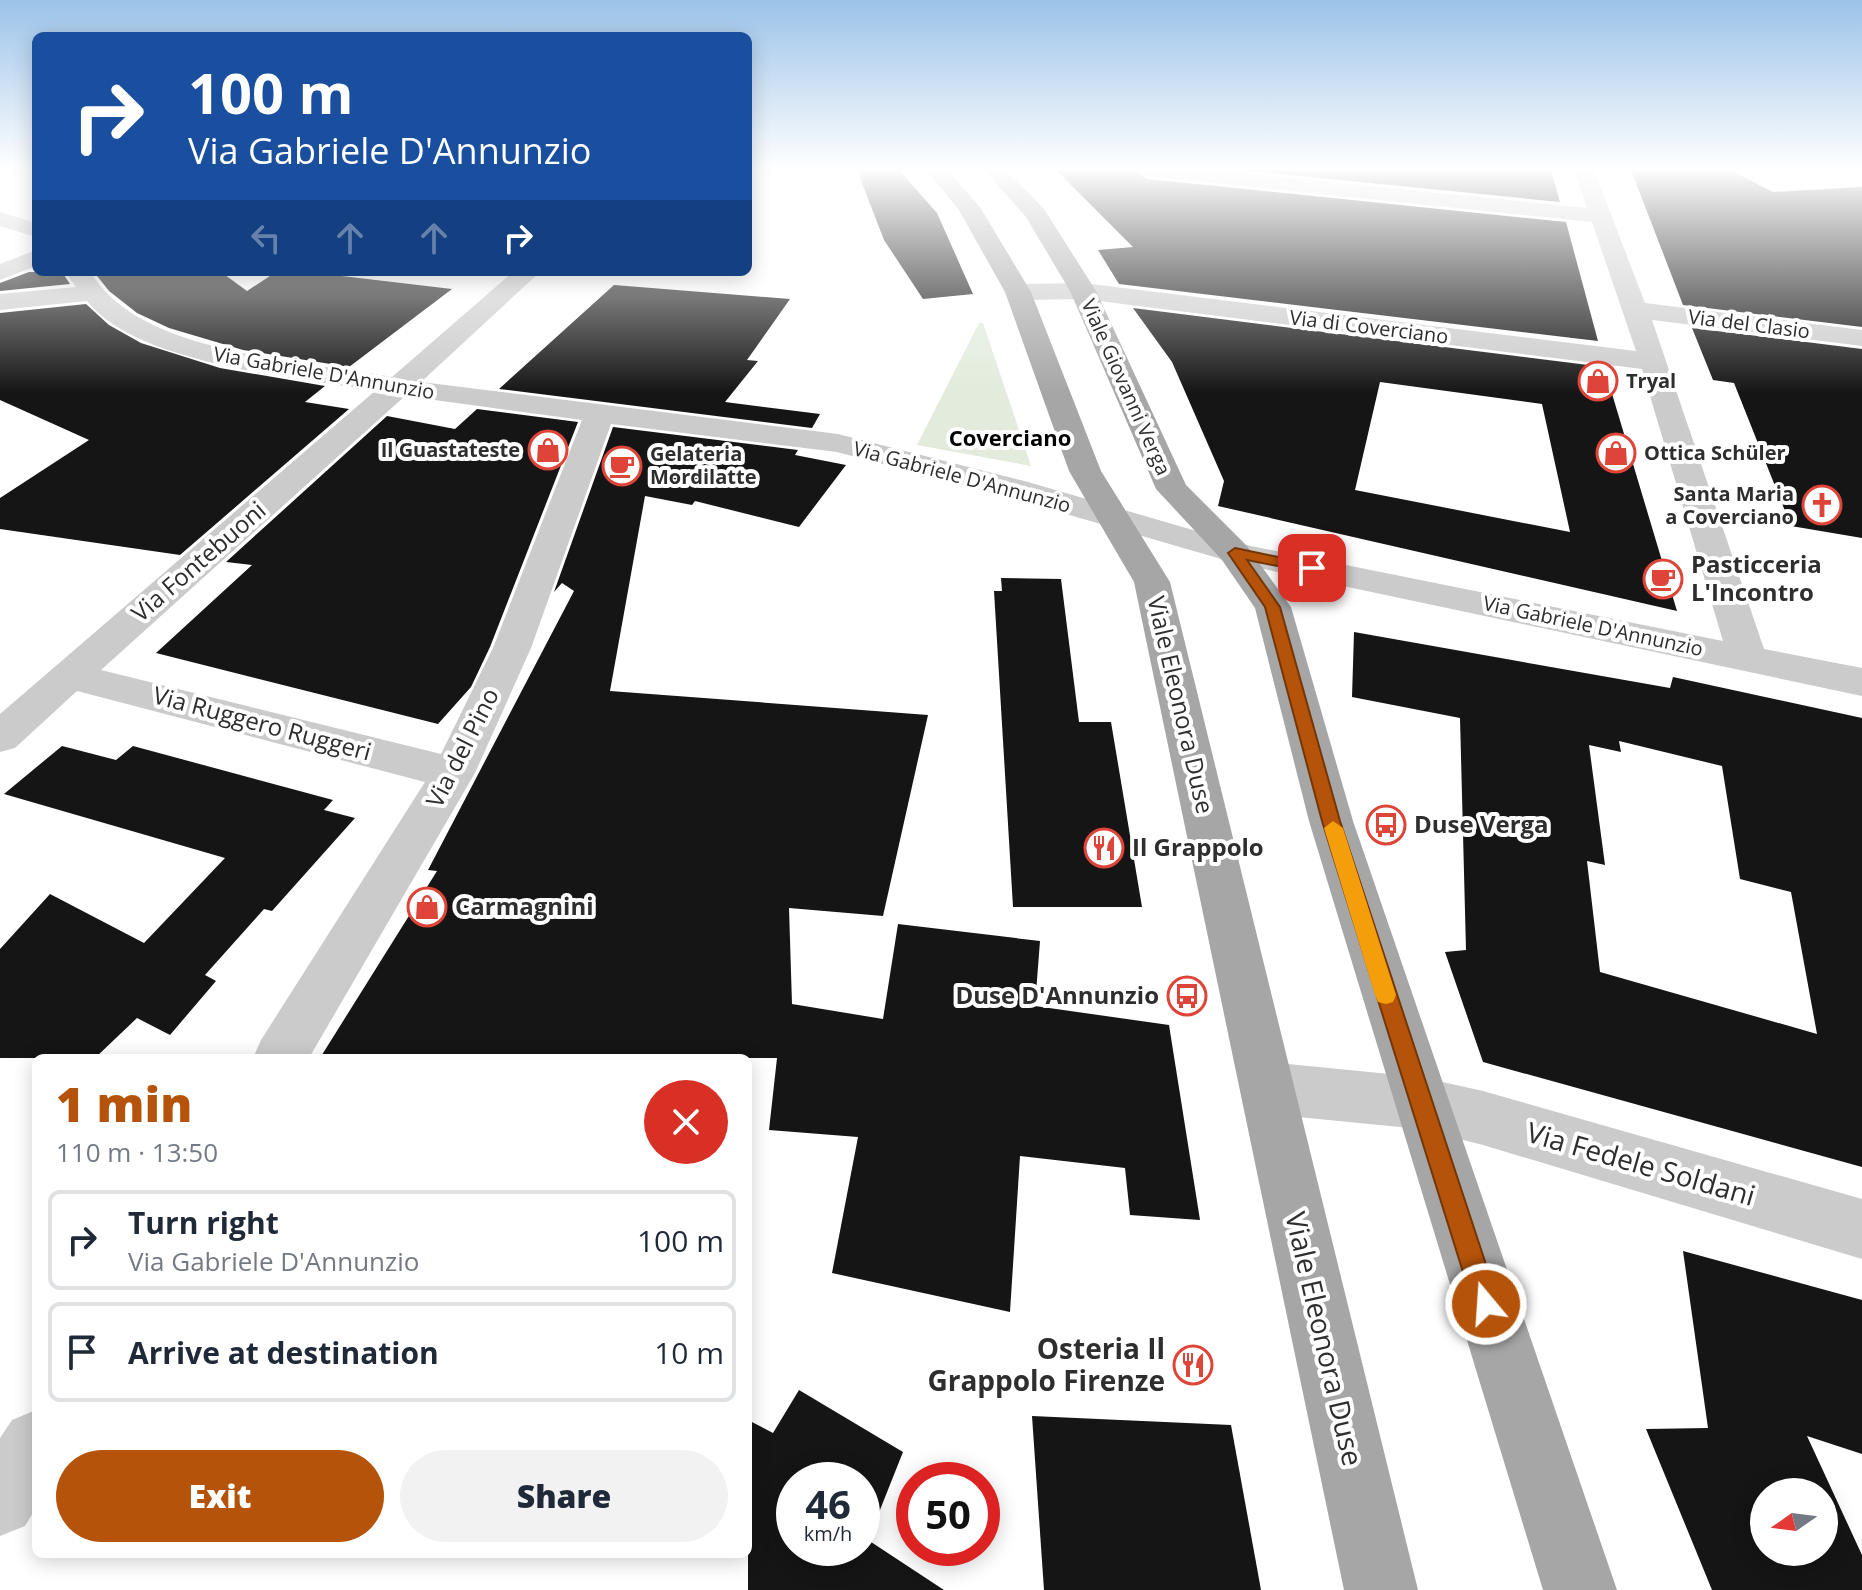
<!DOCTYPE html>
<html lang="en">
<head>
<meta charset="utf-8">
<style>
  :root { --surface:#fff; --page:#f2f2f3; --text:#1f2937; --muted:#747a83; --line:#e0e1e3; --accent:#b45309 }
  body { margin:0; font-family:"Open Sans",sans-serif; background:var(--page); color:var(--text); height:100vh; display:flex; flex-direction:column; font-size:30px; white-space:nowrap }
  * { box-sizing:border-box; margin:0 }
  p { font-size:26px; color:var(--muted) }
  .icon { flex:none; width:44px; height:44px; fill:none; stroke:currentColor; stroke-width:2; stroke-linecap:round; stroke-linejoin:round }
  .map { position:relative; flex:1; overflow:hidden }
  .details { position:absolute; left:32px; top:1054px; width:720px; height:504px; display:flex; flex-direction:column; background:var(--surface); border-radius:12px; box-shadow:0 4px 20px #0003 }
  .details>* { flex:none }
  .guide { position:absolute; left:32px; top:32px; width:720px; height:244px; border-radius:12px; box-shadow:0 4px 20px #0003; background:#1a4fa0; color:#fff; overflow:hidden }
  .needle { width:52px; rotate:256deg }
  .tools { position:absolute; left:1750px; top:1478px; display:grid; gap:16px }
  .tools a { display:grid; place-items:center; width:88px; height:88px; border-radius:50%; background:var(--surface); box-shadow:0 4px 20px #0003; font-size:40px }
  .speed { position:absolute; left:776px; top:1462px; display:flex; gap:16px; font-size:40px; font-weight:700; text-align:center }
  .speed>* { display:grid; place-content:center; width:104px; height:104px; border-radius:50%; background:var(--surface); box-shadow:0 4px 20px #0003; line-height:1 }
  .speed small { font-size:20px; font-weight:400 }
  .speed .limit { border:12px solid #d22; background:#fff; color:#111 }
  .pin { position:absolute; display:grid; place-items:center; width:68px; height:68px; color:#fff; margin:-34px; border-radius:16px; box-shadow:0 4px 12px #0006 }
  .me { position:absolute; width:88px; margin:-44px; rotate:342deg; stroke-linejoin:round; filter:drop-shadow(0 0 6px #0008) }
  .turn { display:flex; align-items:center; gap:28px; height:168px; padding:0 24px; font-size:36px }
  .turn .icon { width:104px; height:104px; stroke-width:2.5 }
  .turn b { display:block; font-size:56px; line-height:68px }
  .lanes { display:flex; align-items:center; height:76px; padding:0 24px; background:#0003; justify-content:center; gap:40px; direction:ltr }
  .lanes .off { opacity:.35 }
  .round { display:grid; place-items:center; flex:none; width:84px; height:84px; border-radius:42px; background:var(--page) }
  .headline { display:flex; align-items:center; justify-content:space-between; height:136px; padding:0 24px }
  h1 { font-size:48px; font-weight:800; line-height:60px; color:var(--accent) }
  .button { display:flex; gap:16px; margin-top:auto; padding:16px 24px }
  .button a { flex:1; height:92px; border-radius:48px; background:var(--accent); color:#fff; font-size:32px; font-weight:800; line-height:92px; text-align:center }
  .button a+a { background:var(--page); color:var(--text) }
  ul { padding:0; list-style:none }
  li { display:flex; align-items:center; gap:24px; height:100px; margin:0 16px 12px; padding:0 8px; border:4px solid var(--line); border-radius:12px }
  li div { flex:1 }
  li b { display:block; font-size:30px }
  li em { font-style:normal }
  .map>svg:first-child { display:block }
</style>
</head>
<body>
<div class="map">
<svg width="1862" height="1590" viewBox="0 0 1862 1590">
  <rect width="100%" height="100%" fill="#fff"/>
  <path fill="#e2ebdc" d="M979,323h4l48,143 -114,-21z"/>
  <g fill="#151515" fill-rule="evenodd">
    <path d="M857,170h42l38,43 36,81 -50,5 -39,-59z"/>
    <path d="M1056,170h78l13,9 419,43 32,119 -479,-57 -21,-34 35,-3z"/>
    <path d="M1241,170h310l9,32z"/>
    <path d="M1631,170h99l43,22 89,-5v140l-179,-22z"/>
    <path d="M29,272h33l8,12 -70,7v-8z"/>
    <path d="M94,272h127l26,19 29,-19h32l144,17 -103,78 -106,-17 -74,-22 -32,-15 -28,-22z"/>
    <path d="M614,285l176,14 -43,61 11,1 -33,41 95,12 -8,14 -313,-39z"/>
    <path d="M86,304l23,21 32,18 79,25 105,18 -20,16 44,7 -169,146 -180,-26v-31l89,-58 -89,-40v-87z"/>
    <path d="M1133,308l471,59 73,244 -459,-105 6,-25 -52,-119zM1380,382l162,22 28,128 -215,-42z"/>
    <path d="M1692,328l170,21v189l-71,-12 -57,-143 -21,-3z"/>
    <path d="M477,409l101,13 -88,225 -19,40 -33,37 -282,-71 96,-88 -26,-3 161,-146 68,13z"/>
    <path d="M613,427l185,23 -3,5 51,10 -47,62 -104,-26 -3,4 -47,-9 -35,195 318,24 -45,201 -94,-8 3,96 91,15 15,-95 142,17 -5,65 134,19 31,195 -70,-5 -5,-47 -105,-12 -10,156 -178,-39 26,-136 -89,-7 8,-72h-457l117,-187 -9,-1 146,-279 -12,-8 -8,9z"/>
    <path d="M1001,578l60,1 18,143h32l31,185h-129l-19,-316h8z"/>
    <path d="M1354,632l316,56 3,-11 189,41v449l-379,-105 -38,-110 21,-2 -6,-232 -108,-21zM1619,741l103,25 18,113 51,13 26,142 -217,-62 -13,-111 18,4 -16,-120 32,7z"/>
    <path d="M62,746l54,14 17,-14 200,54 -9,10 31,8 -83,93 -8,-2 -59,66 11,6 -46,54 -33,-17 -42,40h-95v-109l50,-55 94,49 81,-85 -221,-64z"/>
    <path d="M1683,1251l179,49v154l-55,-18 55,119v35h-150l-66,-161 62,-1zM1764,1492h60v60h-60z"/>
    <path d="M799,1390l104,62 -35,88 76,50h-196v-170l25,13zM794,1480h68v68h-68z"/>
    <path d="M1032,1416l199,9 30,165h-217z"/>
  </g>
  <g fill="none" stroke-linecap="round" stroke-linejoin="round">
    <g fill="#cbcbcb" fill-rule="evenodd">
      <path d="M1137,170h73l377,38 -13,-38h20l51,133 217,27v16l-210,-26 112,329 98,19v28l-627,-133 -231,-67 -167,-44 -226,-28 -80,224 -56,125 -166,285h-56l8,-18 164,-258 -348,-91 -62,57 -15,4v-38l375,-323c-76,-14 -238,-26 -288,-90l-87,9v-16l76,-7 -11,-15h25c6,8 12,17 20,24 59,58 201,67 282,81l121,-105h27l-119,110 417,52 190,48 213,62 482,97 -81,-272 -559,-70 -65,1 -9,-3 -4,-5 4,-5 9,-3 65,-1 553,68 -44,-129 -445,-46zM405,396l177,24 -89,228 -52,106 -340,-84z"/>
      <path d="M0,212l36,11v14l-36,-11z"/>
      <path d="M36,250v16l-36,14v-16z"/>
      <path d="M1267,1062l153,15 63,14 379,108v60l-379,-114 -63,-16 -153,-15 -19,-8 -8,-18 8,-18z"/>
      <path d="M36,1410v98l-11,18 -25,10v-98l12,-18z"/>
    </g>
    <g fill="#a6a6a6" fill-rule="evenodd">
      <path d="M926,170h21l33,37 51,85 70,179 69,111 248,1008h-74l-210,-1008 -65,-111 -64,-179 -46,-82z"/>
      <path d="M984,170h22l38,39 52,82 90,194 61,61 44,61 62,214 264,769h-74l-234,-769 -54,-213 -33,-48 -66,-71 -86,-198 -44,-74z"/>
    </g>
  </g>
  <linearGradient id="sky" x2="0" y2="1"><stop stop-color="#9bc3e9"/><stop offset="0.43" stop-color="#fff"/><stop offset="1" stop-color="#fff" stop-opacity="0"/></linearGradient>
  <rect width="1862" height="393" fill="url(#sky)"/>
  <path fill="#b45309" stroke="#753606" stroke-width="2" d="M1235,548l77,16 8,4 -8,5 -65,-13 33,47 60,214 159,483 -4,9 -9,4 -10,-4 -3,-9 -151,-483 -57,-214 -37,-54z"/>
  <path fill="#f59e0b" d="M1333,821l10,7 53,167 -3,7 -7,2 -8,-2 -3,-7 -51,-167z"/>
  <defs>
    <g id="shop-ring" transform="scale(2)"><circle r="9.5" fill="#fff" stroke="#de4437" stroke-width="1.5"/><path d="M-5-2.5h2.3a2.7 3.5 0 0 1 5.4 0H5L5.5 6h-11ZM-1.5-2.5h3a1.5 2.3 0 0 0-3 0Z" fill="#de4437"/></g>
    <g id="cafe-ring" transform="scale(2)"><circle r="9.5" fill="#fff" stroke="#de4437" stroke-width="1.5"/><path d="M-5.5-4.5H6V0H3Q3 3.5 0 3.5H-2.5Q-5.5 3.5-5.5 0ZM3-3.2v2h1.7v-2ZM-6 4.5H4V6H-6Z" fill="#de4437"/></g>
    <g id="church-ring" transform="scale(2)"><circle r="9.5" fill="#fff" stroke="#de4437" stroke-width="1.5"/><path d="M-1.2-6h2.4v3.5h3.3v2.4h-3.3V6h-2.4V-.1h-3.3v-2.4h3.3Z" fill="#de4437"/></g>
    <g id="bus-ring" transform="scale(2)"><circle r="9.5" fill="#fff" stroke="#de4437" stroke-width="1.5"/><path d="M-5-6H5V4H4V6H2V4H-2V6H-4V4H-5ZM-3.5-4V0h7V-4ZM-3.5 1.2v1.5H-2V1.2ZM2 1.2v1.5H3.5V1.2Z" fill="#de4437"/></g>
    <g id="restaurant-ring" transform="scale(2)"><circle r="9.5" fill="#fff" stroke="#de4437" stroke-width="1.5"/><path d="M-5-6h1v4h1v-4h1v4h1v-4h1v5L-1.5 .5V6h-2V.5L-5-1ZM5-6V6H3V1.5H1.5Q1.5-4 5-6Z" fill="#de4437"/></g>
  </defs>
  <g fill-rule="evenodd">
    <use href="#shop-ring" x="1598" y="381"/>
    <use href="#shop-ring" x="548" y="450"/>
    <use href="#shop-ring" x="1616" y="453"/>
    <use href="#cafe-ring" x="622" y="466"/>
    <use href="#church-ring" x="1822" y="505"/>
    <use href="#cafe-ring" x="1663" y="579"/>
    <use href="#bus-ring" x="1386" y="825"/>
    <use href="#restaurant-ring" x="1104" y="848"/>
    <use href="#shop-ring" x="427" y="907"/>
    <use href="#bus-ring" x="1187" y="996"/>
    <use href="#restaurant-ring" x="1193" y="1365"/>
  </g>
  <g text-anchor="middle" stroke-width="8" stroke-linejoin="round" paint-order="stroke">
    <g font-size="20" fill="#2e2e2e" stroke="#fff">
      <text transform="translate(1749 324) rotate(7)" y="7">Via del Clasio</text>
      <text transform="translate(1369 327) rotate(7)" y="7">Via di Coverciano</text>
      <text transform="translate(324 373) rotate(10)" y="7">Via Gabriele D'Annunzio</text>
      <text transform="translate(1126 387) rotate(66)" y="7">Viale Giovanni Verga</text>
      <text transform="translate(962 477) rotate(15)" y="7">Via Gabriele D'Annunzio</text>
      <text transform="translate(1593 626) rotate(12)" y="7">Via Gabriele D'Annunzio</text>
    </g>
    <g font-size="20" font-weight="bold" fill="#2e2e2e" stroke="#fff" text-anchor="start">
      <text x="1626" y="388">Tryal</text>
      <text x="520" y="457" text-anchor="end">Il Guastateste</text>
      <text x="1644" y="460">Ottica Schüler</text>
      <text x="650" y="461">Gelateria<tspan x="650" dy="23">Mordilatte</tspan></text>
      <text x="1794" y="501" text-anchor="end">Santa Maria<tspan x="1794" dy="23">a Coverciano</tspan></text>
    </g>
    <g font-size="22" font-weight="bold" fill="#000" stroke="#fff">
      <text x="1010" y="446">Coverciano</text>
    </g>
    <g font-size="24" fill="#2e2e2e" stroke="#fff">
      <text transform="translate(199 562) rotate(-41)" y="8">Via Fontebuoni</text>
      <text transform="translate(1180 705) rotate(77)" y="8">Viale Eleonora Duse</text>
      <text transform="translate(262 724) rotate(15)" y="8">Via Ruggero Ruggeri</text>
      <text transform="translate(463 748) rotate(-63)" y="8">Via del Pino</text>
    </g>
    <g font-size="24" font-weight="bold" fill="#2e2e2e" stroke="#fff" text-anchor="start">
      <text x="1691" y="573">Pasticceria<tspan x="1691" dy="28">L'Incontro</tspan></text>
      <text x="1414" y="833">Duse Verga</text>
      <text x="1132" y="856">Il Grappolo</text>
      <text x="455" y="915">Carmagnini</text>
      <text x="1159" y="1004" text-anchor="end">Duse D'Annunzio</text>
    </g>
    <g font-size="28" fill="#2e2e2e" stroke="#fff">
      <text transform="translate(1641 1164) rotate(16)" y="10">Via Fedele Soldani</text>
      <text transform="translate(1324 1339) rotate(77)" y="10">Viale Eleonora Duse</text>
    </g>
    <g font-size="28" font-weight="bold" fill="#2e2e2e" stroke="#fff" text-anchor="end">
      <text x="1165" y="1359">Osteria Il<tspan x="1165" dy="32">Grappolo Firenze</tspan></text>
    </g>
  </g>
</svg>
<div class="tools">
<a><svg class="needle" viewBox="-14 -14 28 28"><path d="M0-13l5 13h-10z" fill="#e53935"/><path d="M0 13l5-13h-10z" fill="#747a83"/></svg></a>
</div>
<div class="speed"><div>46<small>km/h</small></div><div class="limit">50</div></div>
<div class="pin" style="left:1312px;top:568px;background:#d93025"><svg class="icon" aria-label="arrive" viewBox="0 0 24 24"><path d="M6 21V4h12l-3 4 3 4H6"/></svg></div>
<svg class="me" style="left:1486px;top:1304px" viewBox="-20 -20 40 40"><circle r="17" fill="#b45309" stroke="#fff" stroke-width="3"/><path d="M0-11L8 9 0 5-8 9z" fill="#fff"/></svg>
<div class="guide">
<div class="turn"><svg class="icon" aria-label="right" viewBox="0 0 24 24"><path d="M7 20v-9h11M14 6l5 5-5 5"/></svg><div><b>100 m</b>Via Gabriele D'Annunzio</div></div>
<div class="lanes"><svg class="icon off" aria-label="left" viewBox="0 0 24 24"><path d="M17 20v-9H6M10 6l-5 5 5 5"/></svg><svg class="icon off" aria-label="ahead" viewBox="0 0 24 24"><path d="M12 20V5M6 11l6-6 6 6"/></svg><svg class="icon off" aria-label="ahead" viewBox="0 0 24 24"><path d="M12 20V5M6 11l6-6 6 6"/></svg><svg class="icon" aria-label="right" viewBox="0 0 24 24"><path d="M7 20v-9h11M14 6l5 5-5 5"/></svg></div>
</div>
<section class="details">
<div class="headline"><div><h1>1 min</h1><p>110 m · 13:50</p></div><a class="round" style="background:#d93025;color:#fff"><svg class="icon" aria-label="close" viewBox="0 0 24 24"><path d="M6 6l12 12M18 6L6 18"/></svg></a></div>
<ul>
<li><svg class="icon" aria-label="right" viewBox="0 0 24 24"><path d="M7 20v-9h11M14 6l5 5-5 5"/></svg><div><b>Turn right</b><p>Via Gabriele D'Annunzio</p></div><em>100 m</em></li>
<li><svg class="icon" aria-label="arrive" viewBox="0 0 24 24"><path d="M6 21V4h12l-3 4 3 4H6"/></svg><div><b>Arrive at destination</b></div><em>10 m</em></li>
</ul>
<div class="button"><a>Exit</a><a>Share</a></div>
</section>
</div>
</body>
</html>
